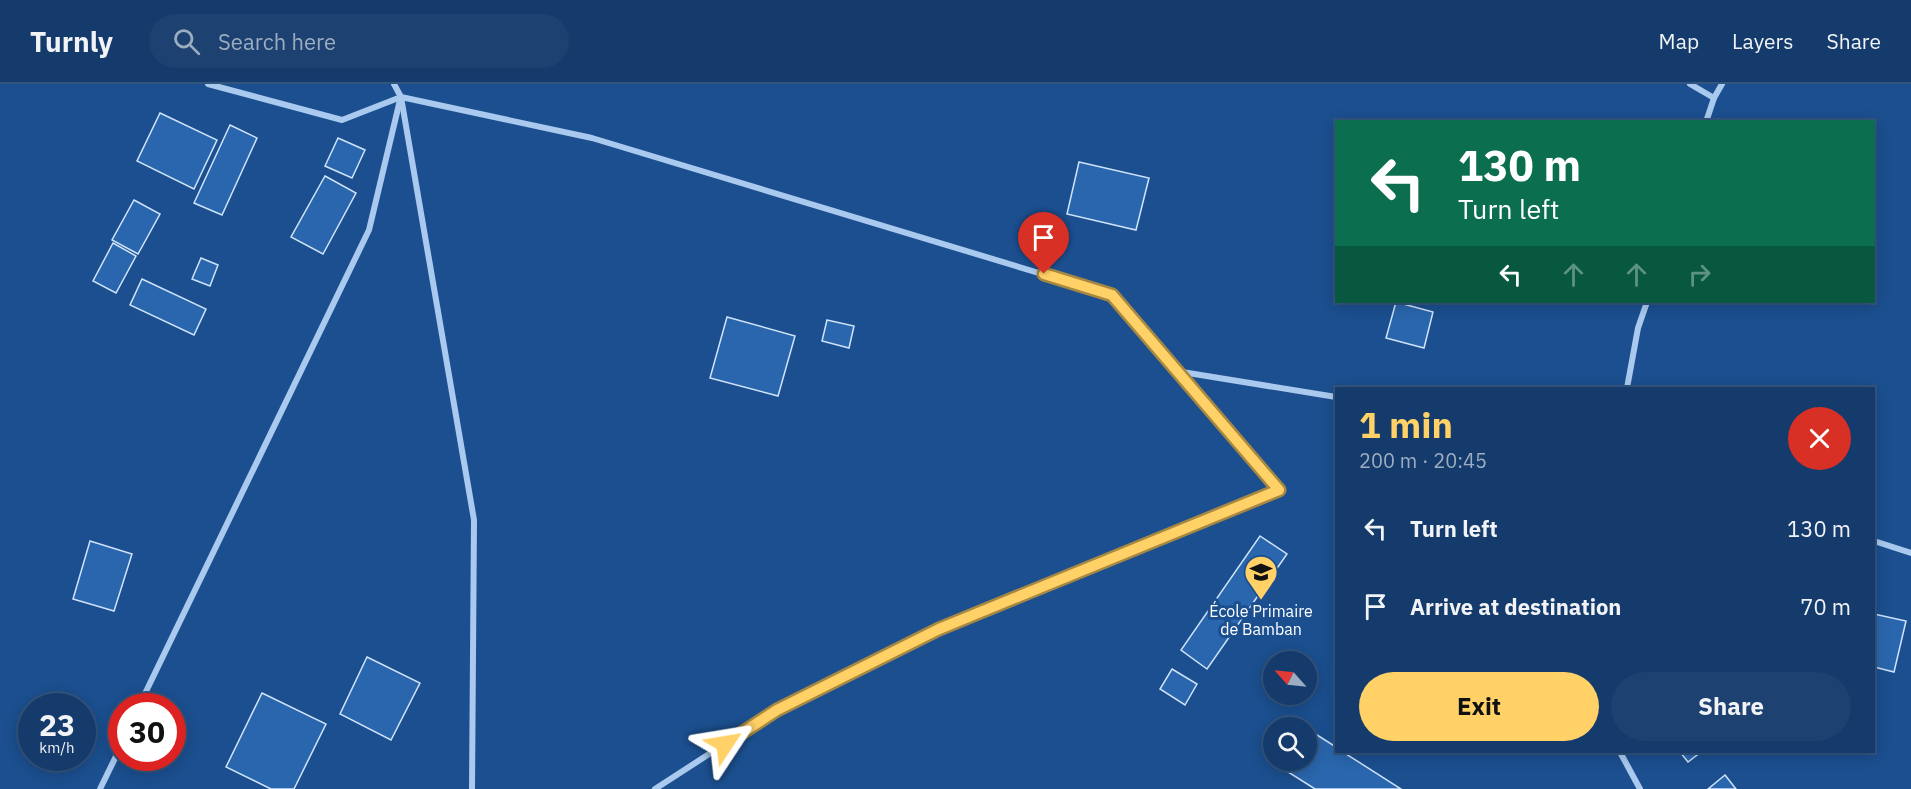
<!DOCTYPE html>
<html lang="en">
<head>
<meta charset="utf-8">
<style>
  :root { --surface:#143b6b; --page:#1d4271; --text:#f1f3f6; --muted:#9dadc1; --line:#33557e; --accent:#ffd166 }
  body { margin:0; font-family:"IBM Plex Sans",sans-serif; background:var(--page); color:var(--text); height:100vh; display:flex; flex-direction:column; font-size:22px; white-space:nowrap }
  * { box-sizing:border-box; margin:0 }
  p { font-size:20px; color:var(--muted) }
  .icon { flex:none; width:33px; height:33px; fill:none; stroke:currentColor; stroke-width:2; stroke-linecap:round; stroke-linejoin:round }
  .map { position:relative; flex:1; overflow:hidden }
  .side { position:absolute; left:1335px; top:303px; width:540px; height:366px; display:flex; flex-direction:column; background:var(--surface); border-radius:0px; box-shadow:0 3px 15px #0003,0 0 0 2px var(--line) }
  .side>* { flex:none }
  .banner { position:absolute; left:1335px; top:36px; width:540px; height:183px; border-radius:0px; box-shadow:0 3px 15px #0003,0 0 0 2px var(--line); background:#0b6e4f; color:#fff; overflow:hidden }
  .needle { width:39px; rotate:297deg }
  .fabs { position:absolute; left:1263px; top:567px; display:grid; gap:12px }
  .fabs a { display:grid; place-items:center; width:54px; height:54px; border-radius:50%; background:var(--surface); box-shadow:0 3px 15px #0003,0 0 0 2px var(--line); font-size:30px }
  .speed { position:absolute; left:18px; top:609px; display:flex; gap:12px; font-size:30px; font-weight:700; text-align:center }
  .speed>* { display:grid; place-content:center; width:78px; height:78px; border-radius:50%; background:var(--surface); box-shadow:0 3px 15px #0003,0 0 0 2px var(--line); line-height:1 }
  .speed small { font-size:15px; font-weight:400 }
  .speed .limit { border:9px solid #d22; background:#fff; color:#111 }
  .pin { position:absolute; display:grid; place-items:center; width:51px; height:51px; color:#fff; margin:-62px -26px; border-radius:50% 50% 50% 0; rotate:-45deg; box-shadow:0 0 6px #0007 }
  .pin .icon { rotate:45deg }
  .me { position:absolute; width:66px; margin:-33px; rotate:57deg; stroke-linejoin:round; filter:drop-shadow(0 0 4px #0008) }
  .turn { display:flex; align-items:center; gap:21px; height:126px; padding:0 24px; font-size:27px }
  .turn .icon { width:78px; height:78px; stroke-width:2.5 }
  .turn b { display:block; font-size:42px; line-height:51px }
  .lanes { display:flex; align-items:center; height:57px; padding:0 24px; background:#0003; justify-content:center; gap:30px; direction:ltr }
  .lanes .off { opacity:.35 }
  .round { display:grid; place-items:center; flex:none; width:63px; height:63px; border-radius:32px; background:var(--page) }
  .headline { display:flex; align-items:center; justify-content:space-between; height:102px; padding:0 24px }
  h1 { font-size:36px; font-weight:700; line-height:45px; color:var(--accent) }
  .primary-button { display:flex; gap:12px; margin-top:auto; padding:12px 24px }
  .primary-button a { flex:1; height:69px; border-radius:36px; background:var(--accent); color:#111; font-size:24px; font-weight:700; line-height:69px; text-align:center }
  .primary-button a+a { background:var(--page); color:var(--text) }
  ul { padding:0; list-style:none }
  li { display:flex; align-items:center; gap:18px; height:78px; padding:0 24px }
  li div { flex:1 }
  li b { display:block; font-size:22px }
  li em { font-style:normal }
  header { display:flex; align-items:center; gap:36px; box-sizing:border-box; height:84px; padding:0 30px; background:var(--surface); border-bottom:2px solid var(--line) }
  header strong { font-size:28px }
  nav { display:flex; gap:33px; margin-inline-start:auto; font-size:21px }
  .search { width:420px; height:54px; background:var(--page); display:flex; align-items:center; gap:15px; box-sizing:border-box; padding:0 21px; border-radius:33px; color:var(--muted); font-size:22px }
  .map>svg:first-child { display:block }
</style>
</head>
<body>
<header>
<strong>Turnly</strong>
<div class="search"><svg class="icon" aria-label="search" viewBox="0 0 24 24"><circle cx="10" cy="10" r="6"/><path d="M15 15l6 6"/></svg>Search here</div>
<nav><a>Map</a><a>Layers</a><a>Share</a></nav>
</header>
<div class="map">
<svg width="1911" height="705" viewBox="0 0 1911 705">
  <rect width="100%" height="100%" fill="#1b4f8f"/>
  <g fill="#2a66ad" stroke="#cfe3fa" stroke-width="1.5">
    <path d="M160,29l57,27 -23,49 -57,-28z"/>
    <path d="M230,41l27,13 -35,77 -28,-12z"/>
    <path d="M338,54l27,12 -13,28 -27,-12z"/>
    <path d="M1079,78l70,16 -13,52 -69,-16z"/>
    <path d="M325,92l31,17 -33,61 -32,-17z"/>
    <path d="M134,116l26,14 -22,40 -26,-14z"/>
    <path d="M113,159l23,13 -20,37 -23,-12z"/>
    <path d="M201,174l17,7 -8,21 -18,-7z"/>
    <path d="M142,195l64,30 -12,26 -64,-30z"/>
    <path d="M1396,218l37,10 -9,36 -38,-10z"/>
    <path d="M727,233l68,19 -17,60 -68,-18z"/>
    <path d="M827,236l27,6 -5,22 -27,-7z"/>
    <path d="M1260,452l27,18 -80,115 -26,-19z"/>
    <path d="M90,457l42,13 -18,57 -41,-12z"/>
    <path d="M1874,530l32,7 -12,51 -20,-5z"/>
    <path d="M367,573l53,26 -29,57 -51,-26z"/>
    <path d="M1172,585l25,15 -12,21 -25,-16z"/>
    <path d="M262,609l64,31 -32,65h-23l-45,-22z"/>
    <path d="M1306,644l30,19v5h7l58,37h-86l-38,-24 3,-5h26z"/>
    <path d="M1680,668h21l-13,10z"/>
    <path d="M1725,691l11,14h-28z"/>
  </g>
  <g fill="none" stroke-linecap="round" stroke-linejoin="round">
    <g stroke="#a9c9ee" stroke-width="6">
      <path d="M208,0l134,36 59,-23"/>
      <path d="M394,0l7,13 191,41 520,157 64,76 160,26"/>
      <path d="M1690,0l24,14"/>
      <path d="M401,13l73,423 -2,269"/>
      <path d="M1706,38l8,-24 8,-14"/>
      <path d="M1627,304l11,-60 9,-26"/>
      <path d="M1874,457l37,12"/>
      <path d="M139,622l230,-476 31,-130"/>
      <path d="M1620,668l20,37"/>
      <path d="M100,705l22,-45"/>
      <path d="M655,705l122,-79 162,-81 340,-139 -103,-119"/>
    </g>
  </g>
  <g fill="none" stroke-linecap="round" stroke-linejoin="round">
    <g stroke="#a68842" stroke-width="15">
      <path id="route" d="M725,660l52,-34 162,-81 340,-139 -167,-195 -68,-21"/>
    </g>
    <use href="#route" stroke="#ffd166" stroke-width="10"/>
  </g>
  <defs>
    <g id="school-pin" transform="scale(1.725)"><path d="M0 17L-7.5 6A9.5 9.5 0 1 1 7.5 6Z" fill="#ffd166" stroke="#1b4f8f"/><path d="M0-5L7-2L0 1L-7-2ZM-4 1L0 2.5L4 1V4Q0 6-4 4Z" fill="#111"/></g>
  </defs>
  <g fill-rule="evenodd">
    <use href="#school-pin" x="1261" y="488"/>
  </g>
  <g text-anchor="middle" stroke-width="6" stroke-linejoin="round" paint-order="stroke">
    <g font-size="16" fill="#fff" stroke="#1b4f8f">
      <text x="1261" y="533">École Primaire<tspan x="1261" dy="18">de Bamban</tspan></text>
    </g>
  </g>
</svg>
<div class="fabs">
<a><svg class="needle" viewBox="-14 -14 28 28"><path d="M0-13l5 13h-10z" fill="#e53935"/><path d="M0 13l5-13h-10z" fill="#9dadc1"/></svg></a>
<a><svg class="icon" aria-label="search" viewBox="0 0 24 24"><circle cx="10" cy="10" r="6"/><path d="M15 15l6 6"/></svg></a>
</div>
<div class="speed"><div>23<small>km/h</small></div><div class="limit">30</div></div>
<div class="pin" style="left:1044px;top:190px;background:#d93025"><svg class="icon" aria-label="arrive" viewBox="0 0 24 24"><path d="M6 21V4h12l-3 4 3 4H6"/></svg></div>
<svg class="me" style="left:725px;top:660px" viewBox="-20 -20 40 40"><path d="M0-17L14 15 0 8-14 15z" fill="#ffd166" stroke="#fff" stroke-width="4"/></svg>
<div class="banner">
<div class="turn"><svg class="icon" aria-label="left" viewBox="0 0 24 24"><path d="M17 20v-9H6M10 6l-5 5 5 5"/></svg><div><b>130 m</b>Turn left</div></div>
<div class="lanes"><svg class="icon" aria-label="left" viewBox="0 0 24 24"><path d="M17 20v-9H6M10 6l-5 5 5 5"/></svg><svg class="icon off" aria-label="ahead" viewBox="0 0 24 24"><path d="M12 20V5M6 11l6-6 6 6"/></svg><svg class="icon off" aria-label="ahead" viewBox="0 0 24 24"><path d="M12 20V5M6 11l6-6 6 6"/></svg><svg class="icon off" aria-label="right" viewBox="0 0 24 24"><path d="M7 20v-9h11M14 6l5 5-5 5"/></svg></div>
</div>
<section class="side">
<div class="headline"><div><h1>1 min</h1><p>200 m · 20:45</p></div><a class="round" style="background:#d93025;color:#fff"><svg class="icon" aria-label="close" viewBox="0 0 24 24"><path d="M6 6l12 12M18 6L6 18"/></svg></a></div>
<ul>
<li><svg class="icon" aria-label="left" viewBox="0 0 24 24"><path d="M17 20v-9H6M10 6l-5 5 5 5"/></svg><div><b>Turn left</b></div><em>130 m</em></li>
<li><svg class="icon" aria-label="arrive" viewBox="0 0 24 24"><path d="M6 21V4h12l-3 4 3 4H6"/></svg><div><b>Arrive at destination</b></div><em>70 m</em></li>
</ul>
<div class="primary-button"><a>Exit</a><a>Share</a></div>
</section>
</div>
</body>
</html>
